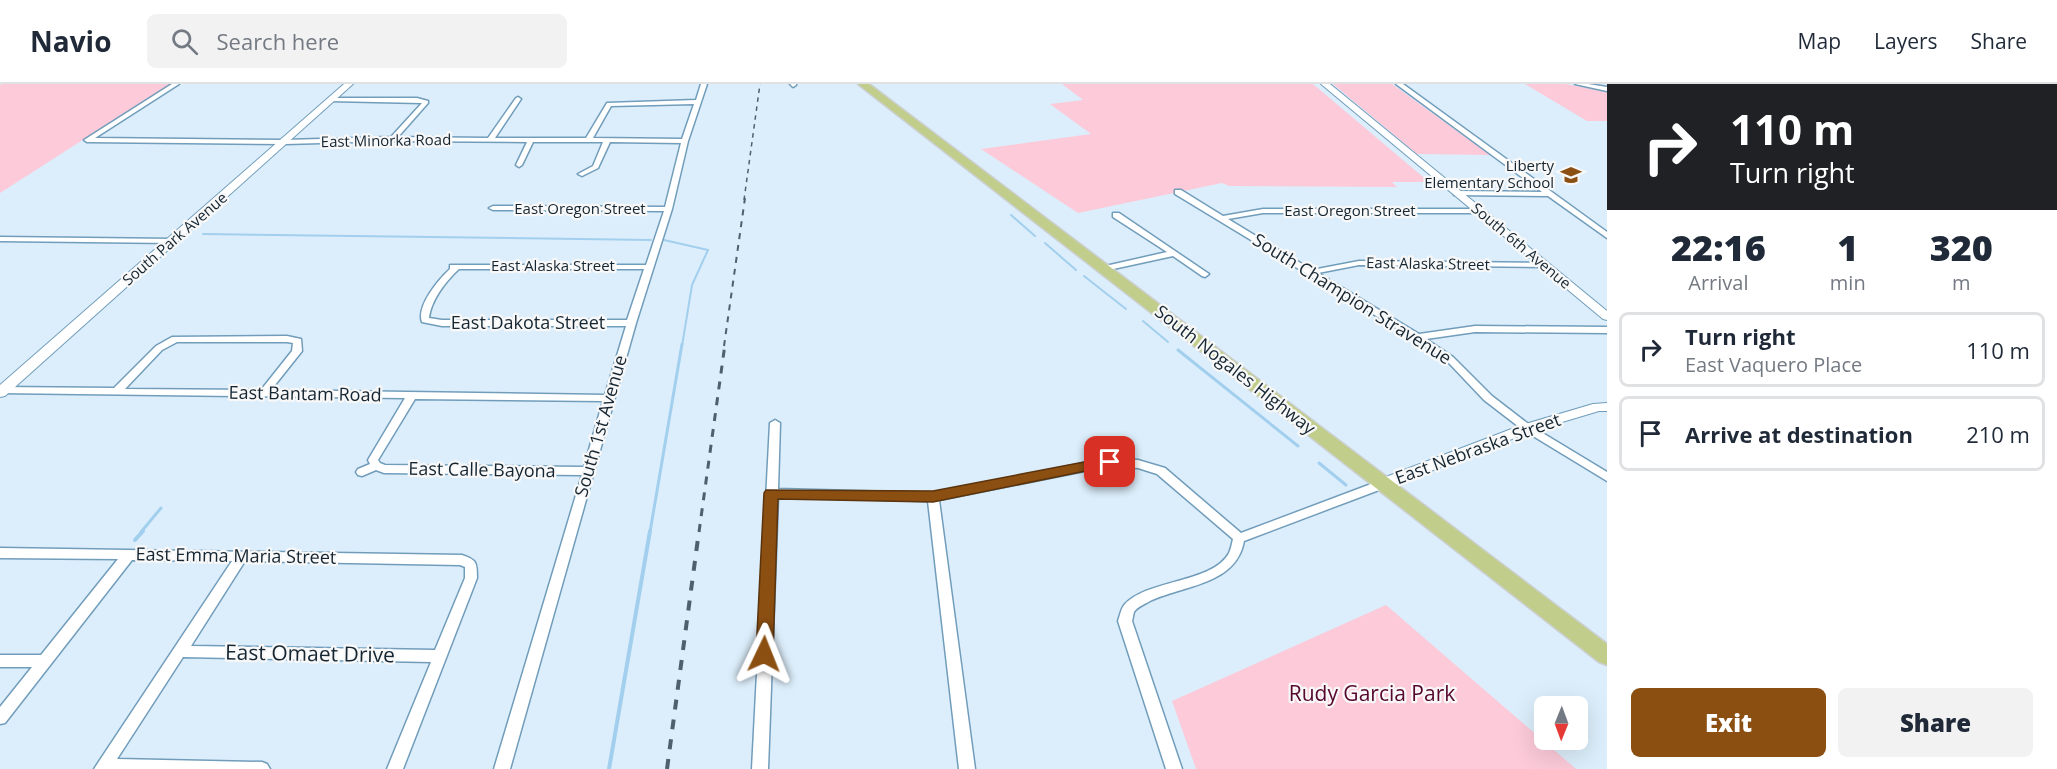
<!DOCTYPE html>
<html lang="en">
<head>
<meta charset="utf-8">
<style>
  :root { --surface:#fff; --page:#f2f2f3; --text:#1f2937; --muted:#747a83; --line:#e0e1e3; --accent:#8c4f12 }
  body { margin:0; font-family:"Open Sans",sans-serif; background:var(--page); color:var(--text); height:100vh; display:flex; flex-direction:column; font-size:22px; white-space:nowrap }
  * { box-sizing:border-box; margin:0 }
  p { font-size:20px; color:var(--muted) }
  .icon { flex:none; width:33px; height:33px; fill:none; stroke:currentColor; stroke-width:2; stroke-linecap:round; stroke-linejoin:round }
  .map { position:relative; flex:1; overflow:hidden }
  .side { display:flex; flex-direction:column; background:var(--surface); width:450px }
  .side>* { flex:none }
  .top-card { background:#202124; color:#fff; overflow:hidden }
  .needle { width:39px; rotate:181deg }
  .tools { position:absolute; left:1534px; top:612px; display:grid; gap:12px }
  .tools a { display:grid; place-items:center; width:54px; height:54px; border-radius:9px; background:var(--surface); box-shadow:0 6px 24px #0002; font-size:30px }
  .pin { position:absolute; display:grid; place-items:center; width:51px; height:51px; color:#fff; margin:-26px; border-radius:12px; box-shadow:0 3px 9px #0006 }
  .me { position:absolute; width:66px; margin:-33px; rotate:2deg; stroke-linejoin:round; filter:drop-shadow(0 0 4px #0008) }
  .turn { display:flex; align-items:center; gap:21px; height:126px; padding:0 24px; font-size:27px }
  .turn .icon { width:78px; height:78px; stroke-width:2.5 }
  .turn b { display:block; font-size:42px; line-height:51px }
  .eta { display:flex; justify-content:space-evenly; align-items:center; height:102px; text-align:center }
  .eta b { font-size:36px; font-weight:800; line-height:42px }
  .primary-button { display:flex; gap:12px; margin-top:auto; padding:12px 24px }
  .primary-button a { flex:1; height:69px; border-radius:9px; background:var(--accent); color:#fff; font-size:24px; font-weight:800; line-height:69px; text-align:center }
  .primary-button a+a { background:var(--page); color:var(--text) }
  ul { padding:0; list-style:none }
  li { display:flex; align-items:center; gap:18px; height:75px; margin:0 12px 9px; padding:0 12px; border:3px solid var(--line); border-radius:9px }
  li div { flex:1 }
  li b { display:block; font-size:22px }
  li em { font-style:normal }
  header { display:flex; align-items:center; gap:36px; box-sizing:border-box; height:84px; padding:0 30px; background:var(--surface); border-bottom:2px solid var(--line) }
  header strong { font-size:28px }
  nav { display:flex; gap:33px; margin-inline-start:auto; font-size:21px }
  .search { width:420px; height:54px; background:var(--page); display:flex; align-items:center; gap:15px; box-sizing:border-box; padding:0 21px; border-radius:9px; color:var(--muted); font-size:22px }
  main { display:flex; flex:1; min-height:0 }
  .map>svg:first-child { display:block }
</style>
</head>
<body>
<header>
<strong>Navio</strong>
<div class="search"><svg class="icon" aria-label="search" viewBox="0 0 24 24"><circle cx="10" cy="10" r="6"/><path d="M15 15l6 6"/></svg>Search here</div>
<nav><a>Map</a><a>Layers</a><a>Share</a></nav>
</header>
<main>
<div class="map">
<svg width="1607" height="685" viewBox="0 0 1607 685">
  <rect width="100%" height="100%" fill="#dceefb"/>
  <g fill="#fccad9">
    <path d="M2,0h168l-170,109v-108z"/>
    <path d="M1062,0h251l116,98h-37l5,5 -168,-1 -7,-3 -144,30 -97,-64 110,-15 -41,-30 33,-4z"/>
    <path d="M1333,0h59l98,71 -73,-1z"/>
    <path d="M1525,0h41l41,8v29h-20z"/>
    <path d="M1386,521l190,164h-380l-24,-68z"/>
  </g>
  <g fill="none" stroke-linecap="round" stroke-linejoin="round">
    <g stroke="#a3cfee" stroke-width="2">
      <path d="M1011,131l24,21"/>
      <path d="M203,150l448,6"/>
      <path d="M664,156l44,10 -16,35 -10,61"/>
      <path d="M1045,159l31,27"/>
      <path d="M1084,192l42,33"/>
      <path d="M1143,237l25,21"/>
    </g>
    <g stroke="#a3cfee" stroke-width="3">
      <path d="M1178,266l120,96"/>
      <path d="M1319,379l27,22"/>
      <path d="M141,448l20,-24"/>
      <path d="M650,448l32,-188"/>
    </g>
    <g stroke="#a3cfee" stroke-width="4">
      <path d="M135,456l8,-9"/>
      <path d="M609,685l41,-238"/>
    </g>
    <g stroke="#719dbb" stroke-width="3">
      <g id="minor">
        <path d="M172,0h7l-84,54 190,2 106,-3 31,-34 -92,-2v-2l2,-1h85l11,3v2l-30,34 90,1 28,-40 2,-1 3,2 -26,39h91l21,-35 89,-3 5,-16h6l-19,57 -16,68 -36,114 -126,446h-16l88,-294 -198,-2 -8,-3 -14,6 -4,-1 -2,-3 2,-3 12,-5 -2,-4 37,-62 -405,-5v-6l114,1 42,-42 16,-9 115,-1 14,3 1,12 -31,39 334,5 21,-69h-184l-20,-4c-6,-16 17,-43 28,-53v-4h196l18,-54 -171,-1 -4,-2 4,-2 172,1 16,-64 -71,-1 -12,26 -16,8 -4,-2 15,-8 10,-24h-70l-11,23 -3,2 -3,-2 11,-23 -134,-1 -108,3 -198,-2 -3,-2zM694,20l-12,35 -89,-1 18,-32zM459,185h185l-17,51h-185l-13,-2c2,-18 17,-37 30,-49zM177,258h110l6,1 -1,8 -31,39 -136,-1 37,-39zM415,315l188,2 -19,66 -199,-2 -5,-2 -2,-3z"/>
        <path d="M790,0h6v1l-3,2z"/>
        <path d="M1396,0h7l204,148v6l-59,-42 -94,-1v-4h3l85,1z"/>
        <path d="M1575,0h13l19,3v4z"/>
        <path d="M1175,106h6l42,26 40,-7h219l1,2 -4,2h-216l-35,6 84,51 47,-9 188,2v4h-3l-185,-2 -41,8 101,61 56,-8 132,1v6l-132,-1 -49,7 27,18 39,39 39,30 76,46v9l-84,-51 -39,-30 -37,-39 -36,-24 -236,-143z"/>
        <path d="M1113,129h6l90,61 -4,3 -3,-1 -29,-20 -69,15h-3v-4l66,-15 -54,-35z"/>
        <path d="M0,153l173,2 4,2 -4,2 -173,-2z"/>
        <path d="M775,336l5,3 -2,66 155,4 177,-35 28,2 27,8 76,65 138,-52h8l2,3 -2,3 -143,54c-8,44 -60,44 -94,60 -5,3 -13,6 -16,11 -1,3 -1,6 -2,9l50,148h-16l-48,-148c2,-5 3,-13 7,-17 24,-25 88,-21 104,-51 2,-4 3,-10 4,-14l-76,-65 -19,-6 -28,-2 -171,34 36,269h-16l-31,-268 -150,-4 -10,272h-16l18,-346z"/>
        <path d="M0,464l462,7c15,5 15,8 15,23l-74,191h-16l44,-107 -248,-5 -66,102 145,3 5,2 3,5h-176l138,-208 -100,-1 -127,163 -5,1v-17l32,-40h-32v-12h41l77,-96 -118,-1zM245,477l215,4 5,2v11l-30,72 -244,-4z"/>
      </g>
    </g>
    <g stroke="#719dbb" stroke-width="2">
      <g id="tertiary">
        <path d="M1321,0h9l277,227v9l-4,-1z"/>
        <path d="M1607,319v8h-8l-67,20 -144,57h-10l-2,-4 2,-4 144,-55 71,-21z"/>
      </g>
    </g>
    <g stroke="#719dbb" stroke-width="2">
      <path id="secondary" d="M344,0h9l-348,312 -5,1v-12z"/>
    </g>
    <g stroke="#cccfd2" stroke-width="3">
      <path id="primary" d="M858,0h11l738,560v21l-8,-3z"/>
    </g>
    <use href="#minor" fill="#fff" fill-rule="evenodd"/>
    <use href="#tertiary" fill="#fff" fill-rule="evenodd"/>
    <use href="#secondary" fill="#fff" fill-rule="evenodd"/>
    <use href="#primary" fill="#c1cd8a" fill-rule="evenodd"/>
    <path stroke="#4f606d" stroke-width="1.5" stroke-dasharray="4.5 4.5" stroke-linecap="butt" d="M744,116l16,-116"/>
    <path stroke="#4f606d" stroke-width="2" stroke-dasharray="6 6" stroke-linecap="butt" d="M724,262l21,-148"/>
    <path stroke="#4f606d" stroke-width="3" stroke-dasharray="8 8" stroke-linecap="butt" d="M699,448l26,-188"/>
    <path stroke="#4f606d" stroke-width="4" stroke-dasharray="10 10" stroke-linecap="butt" d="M667,685l32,-238"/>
  </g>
  <path fill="#8c4f12" stroke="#5b330c" stroke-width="1.5" d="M1110,373l7,5 -2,3 -182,37 -155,-3 -5,155 -2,5 -7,3 -6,-3 -2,-5 8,-161 2,-3 167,1z"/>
  <defs>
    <g id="school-bare" transform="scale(1.62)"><path d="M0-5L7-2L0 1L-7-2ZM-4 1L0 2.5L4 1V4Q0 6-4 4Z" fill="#8c4f12" stroke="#f8f8f8" stroke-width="2.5" paint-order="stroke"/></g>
  </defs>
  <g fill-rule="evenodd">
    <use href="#school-bare" x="1571" y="91"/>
  </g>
  <g text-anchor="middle" stroke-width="4.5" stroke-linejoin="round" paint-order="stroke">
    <g font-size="15" fill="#152632" stroke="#f8f8f8">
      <text transform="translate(386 57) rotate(-1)" y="5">East Minorka Road</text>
      <text x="580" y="130">East Oregon Street</text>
      <text x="1350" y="132">East Oregon Street</text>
      <text transform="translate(175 155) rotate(-41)" y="5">South Park Avenue</text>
      <text transform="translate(1521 162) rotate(40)" y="5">South 6th Avenue</text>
      <text transform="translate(1428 180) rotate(1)" y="5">East Alaska Street</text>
      <text x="553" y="187">East Alaska Street</text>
    </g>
    <g font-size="15" fill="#152632" stroke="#f8f8f8" text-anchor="end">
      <text x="1554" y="87">Liberty<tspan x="1554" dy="17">Elementary School</tspan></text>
    </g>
    <g font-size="18" fill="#152632" stroke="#f8f8f8">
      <text transform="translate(1352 215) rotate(32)" y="6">South Champion Stravenue</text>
      <text x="528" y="245">East Dakota Street</text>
      <text transform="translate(1235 286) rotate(38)" y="6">South Nogales Highway</text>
      <text transform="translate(305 310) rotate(1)" y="6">East Bantam Road</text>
      <text transform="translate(601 342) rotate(-74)" y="6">South 1st Avenue</text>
      <text transform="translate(1478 365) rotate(-20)" y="6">East Nebraska Street</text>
      <text transform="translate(482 386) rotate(1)" y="6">East Calle Bayona</text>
      <text transform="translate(236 472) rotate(1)" y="6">East Emma Maria Street</text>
    </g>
    <g font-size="21" fill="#152632" stroke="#f8f8f8">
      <text transform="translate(310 570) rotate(1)" y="7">East Omaet Drive</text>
    </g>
    <g font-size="21" fill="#56072d" stroke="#f8f8f8">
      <text x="1372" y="617">Rudy Garcia Park</text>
    </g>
  </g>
</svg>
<div class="tools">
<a><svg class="needle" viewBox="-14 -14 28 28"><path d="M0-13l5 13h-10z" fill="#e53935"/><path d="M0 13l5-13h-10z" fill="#747a83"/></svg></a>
</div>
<div class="pin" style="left:1110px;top:378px;background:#d93025"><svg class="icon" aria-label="arrive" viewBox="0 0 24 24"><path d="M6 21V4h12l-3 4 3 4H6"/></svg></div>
<svg class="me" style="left:764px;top:570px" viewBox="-20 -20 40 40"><path d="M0-17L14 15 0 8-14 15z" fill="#8c4f12" stroke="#fff" stroke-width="4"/></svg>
</div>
<section class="side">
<div class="top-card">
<div class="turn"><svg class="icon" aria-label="right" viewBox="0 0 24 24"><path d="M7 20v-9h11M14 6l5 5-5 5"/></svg><div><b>110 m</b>Turn right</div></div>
</div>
<div class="eta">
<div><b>22:16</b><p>Arrival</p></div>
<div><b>1</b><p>min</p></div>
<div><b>320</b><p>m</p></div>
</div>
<ul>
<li><svg class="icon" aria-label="right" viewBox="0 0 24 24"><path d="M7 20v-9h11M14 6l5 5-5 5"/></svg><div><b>Turn right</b><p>East Vaquero Place</p></div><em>110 m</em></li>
<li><svg class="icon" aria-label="arrive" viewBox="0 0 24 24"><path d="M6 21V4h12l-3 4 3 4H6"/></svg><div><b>Arrive at destination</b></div><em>210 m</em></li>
</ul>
<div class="primary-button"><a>Exit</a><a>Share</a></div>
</section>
</main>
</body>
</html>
